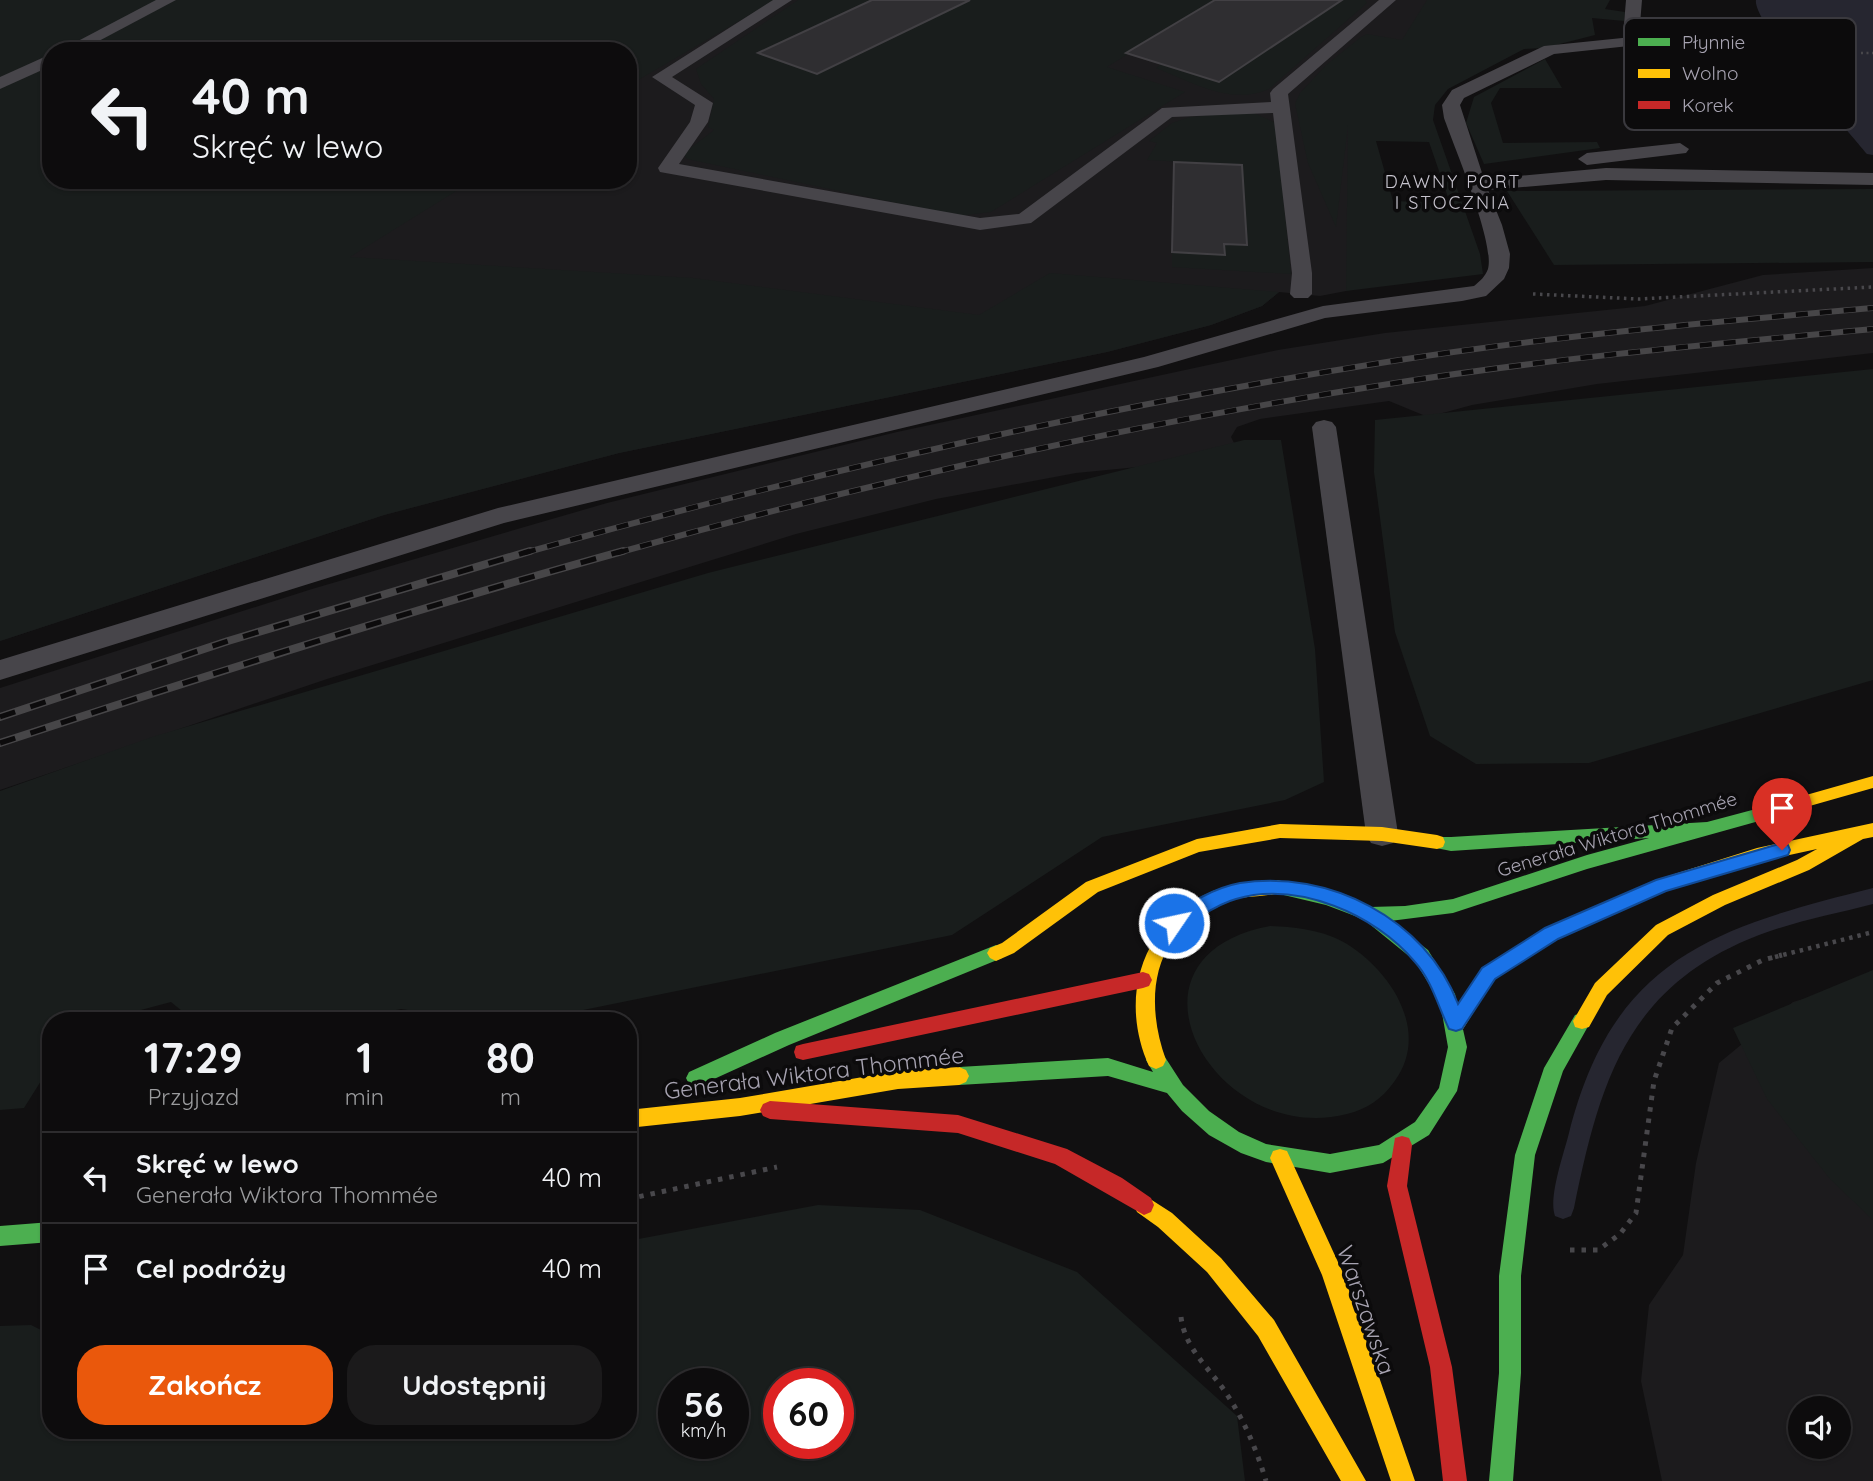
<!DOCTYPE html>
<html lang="pl">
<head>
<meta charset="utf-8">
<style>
  :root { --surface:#0d0c0d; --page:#1b1a1b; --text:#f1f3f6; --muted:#9a9b9d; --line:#2d2c2e; --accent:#ea580c }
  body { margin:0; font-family:Quicksand,sans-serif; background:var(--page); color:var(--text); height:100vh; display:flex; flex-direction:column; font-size:26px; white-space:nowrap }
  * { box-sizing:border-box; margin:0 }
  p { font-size:23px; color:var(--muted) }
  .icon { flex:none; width:38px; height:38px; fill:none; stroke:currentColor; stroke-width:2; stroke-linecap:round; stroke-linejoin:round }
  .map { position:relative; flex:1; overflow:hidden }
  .details { position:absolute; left:42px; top:1012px; width:595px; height:427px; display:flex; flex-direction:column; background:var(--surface); border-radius:28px; box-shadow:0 2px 5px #0004,0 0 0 2px var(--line) }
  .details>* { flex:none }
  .guide { position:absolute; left:42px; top:42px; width:595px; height:147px; border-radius:28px; box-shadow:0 2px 5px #0004,0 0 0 2px var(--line); background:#0d0c0d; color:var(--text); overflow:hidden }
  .tools { position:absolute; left:1788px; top:1396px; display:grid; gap:14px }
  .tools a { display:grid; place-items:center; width:63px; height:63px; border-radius:50%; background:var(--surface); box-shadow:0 2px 5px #0004,0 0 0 2px var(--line); font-size:35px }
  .speed { position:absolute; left:658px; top:1368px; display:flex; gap:14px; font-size:35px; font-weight:700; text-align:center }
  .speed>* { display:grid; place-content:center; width:91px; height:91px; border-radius:50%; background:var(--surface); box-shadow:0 2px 5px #0004,0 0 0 2px var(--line); line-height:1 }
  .speed small { font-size:18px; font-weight:400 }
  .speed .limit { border:10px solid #d22; background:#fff; color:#111 }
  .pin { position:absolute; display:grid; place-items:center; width:60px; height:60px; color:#fff; margin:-72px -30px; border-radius:50% 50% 50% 0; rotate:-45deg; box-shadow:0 0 7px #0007 }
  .pin .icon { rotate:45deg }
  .me { position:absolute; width:77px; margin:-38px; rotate:56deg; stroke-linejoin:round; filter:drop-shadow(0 0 5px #0008) }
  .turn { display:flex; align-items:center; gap:24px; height:147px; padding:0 35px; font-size:32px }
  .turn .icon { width:91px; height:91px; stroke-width:2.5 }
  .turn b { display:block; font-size:49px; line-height:60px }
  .eta { display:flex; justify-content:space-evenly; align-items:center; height:119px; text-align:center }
  .eta b { font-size:42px; font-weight:800; line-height:49px }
  .primary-button { display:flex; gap:14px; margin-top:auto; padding:14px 35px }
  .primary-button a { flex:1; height:80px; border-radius:28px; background:var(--accent); color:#fff; font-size:28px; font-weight:800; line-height:80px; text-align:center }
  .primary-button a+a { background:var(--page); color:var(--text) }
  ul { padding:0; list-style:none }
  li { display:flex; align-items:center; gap:21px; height:91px; padding:0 35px; border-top:2px solid var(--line) }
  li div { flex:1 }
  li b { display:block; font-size:26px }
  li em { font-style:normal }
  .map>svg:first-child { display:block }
</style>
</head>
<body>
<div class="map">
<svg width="1873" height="1481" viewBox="0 0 1873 1481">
  <rect width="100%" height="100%" fill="#111011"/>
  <g fill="#1c1b1d" fill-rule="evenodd">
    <path d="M677,0h809l-107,106 -33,185 -26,5 -41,-4 -17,14 -51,19 -104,27 -488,101 -235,62 -384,126v-229l394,-232h234v-129z"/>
    <path d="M1873,268v85l-276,31 -125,21 -44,12 -39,-16 -129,18 -23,8 -6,10 10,20 -165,16 -140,26 -140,35 -469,145 -327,111v-102l312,-99 295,-86 290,-71 381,-82 107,-17 260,-27 118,-31z"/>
    <path d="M1873,979v502h-211l-21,-100 8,-76 34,-50 13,-92 23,-100 74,-61zM1801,1409h38v38h-38z"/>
  </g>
  <g fill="#191d1c" fill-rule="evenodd">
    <path d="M0,0h775l-147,86v-35h-577v129h423l-124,77 343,21 286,37 71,-42 229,19 -17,14 -51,19 -104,27 -488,101 -235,62 -384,126z"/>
    <path d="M798,0h417l-108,67 78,25 -194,120 -33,4 -271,-57 -4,-5 31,-24 -6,-3 6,-28 -13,-15 -5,-15z"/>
    <path d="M1342,0h23l2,3 -98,86c-38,17 -77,-7 -113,-21l6,-4 57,17z"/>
    <path d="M1427,0h183l-5,9 20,3 -1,9 -32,-3 3,17 -51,13 -20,1 -76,40 -13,16 -2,15 47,134 3,20 -137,17 2,-166 -12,102 -28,-64 -13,-59 5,-11 26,-28 35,-28 6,-3 35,6zM1376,141l53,1 21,61 -57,-2z"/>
    <path d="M1545,59l17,29h-62l-9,15 12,40 94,-1 3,6 -116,16 -18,-41 8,-26z"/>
    <path d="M1250,111l26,12 15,151 -119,-7v-15l53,3 -1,-11 17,-79 -94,-5 10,-17 -8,-2 23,-18 18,-6z"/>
    <path d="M1873,189v73l-319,3 -47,-74z"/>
    <path d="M1873,369v311l-284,83 -113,1 -46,-28 -35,-104 -21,-160 1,-52z"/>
    <path d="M1244,440h37l34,209 9,133 -39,18 -183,37 -150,98 -418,85h-57l-76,-11 -52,11h-156l-22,-18 -68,18h-52v45l-27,43 -24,2v-319l152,-54 556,-164z"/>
    <path d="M1270,926c26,1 54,4 77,18 45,28 84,89 47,138 -12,17 -27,27 -47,32 -132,34 -241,-157 -77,-188z"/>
    <path d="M1873,970v250l-43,-41 -63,-80 -34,-71z"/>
    <path d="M818,1205l102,5 157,62 160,144 8,65h-1245v-155l31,-1 20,10v95h577v-189zM674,1384h59v60h-59zM779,1384h59v60h-59z"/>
  </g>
  <path fill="#262630" d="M1756,0h117v155l-6,-1c-18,-22 -115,-133 -111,-154z"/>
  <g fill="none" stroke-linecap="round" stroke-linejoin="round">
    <path fill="#262630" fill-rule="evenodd" d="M1873,888v16c-38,10 -77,17 -114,31 -132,51 -159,146 -185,273l-3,8 -8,3 -8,-3c-7,-18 9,-63 14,-83 44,-175 145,-205 304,-245z"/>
  </g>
  <g fill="#2f2e31" stroke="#424044" stroke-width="2">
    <path d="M872,0h98l-153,74 -59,-21z"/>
    <path d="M1215,0h127l-123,82 -93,-29z"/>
    <path d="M1174,162l68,3 5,80 -23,-1 1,11 -53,-3z"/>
  </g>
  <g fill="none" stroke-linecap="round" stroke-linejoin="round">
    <path stroke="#48474b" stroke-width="2.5" stroke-dasharray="2 3.5" stroke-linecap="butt" d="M1861,53h12"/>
    <path stroke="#48474b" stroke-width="3.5" stroke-dasharray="2.5 4.5" stroke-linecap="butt" d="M1533,294l105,5 235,-12"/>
    <path stroke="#48474b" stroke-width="4.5" stroke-dasharray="3.5 5" stroke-linecap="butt" d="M1775,957l98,-25"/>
    <g stroke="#48474b" stroke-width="5" stroke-dasharray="4.5 7" stroke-linecap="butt">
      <path d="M628,1199l149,-32"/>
      <path d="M1570,1250h28l22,-16 16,-21 18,-132 18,-53 45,-45 46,-23 19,-5"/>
      <path d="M1181,1317c4,33 30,52 47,79 17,26 29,55 38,85"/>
    </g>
    <g fill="#47454a" fill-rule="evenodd">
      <path d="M156,0h20l-96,51h-21z"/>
      <path d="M773,0h19l-120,77 41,26 -5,19 -29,42 301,54 39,-4 143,-106 109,-6 -1,-9 3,-4 106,-89h17l-108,94 24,179v21l-4,4h-14l-4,-4 2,-21 -19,-160 -101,4 -141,106 -51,7 -320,-58 -2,-4 32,-46 5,-17 -43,-28z"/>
      <path d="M1626,0h16l-2,24 10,17 -2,3 -94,10 -90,44 -4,7 24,74 122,-11 267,5v12l-267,-5 -118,10 14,35 8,29 -1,14 -5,11 -18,17 -24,5 -137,17 -167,49 -654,156 -504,157v-20l498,-152 646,-151 179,-51 151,-20c6,-5 11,-9 14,-17 7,-26 -33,-120 -44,-151l-2,-13 10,-15 92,-44 88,-9 -8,-13z"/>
      <path d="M51,54v12l-51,23v-12z"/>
      <path d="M1680,143l9,6 -3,4 -99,12 -9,-6 9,-6z"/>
      <path d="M1324,420l8,2 4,5 62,407 -5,9 -11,3 -11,-3 -5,-9 -54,-407 4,-5z"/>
    </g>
    <g fill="#4caf50" fill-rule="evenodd">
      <path d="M1771,805l6,1 2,5 -2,5 -190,53 -134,44 -63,8 38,29 27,44 12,53 -10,44 -28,44 -46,28 -53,10 -64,-11 -25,-9 -32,-18 -27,-24 -15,-18 -59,-17 -149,9 -7,-3 -3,-6 3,-6 7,-3 149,-9 45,14 -7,-12 3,-6 7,-3 7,3 20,31 26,26 30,21 27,12 64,10 49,-9 36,-23 24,-34 9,-41 -8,-45 -25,-41 -48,-39 -12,-6 -29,-11 -55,-13 -3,-5 3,-5 6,-2 37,8 56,19 35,-1 48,-7 134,-44 62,-17 -198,13 -20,-4 -2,-5 2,-5h20l256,-15z"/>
      <path d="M996,945l6,3 3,5 -3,5 -213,87 -86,39 -7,3 -7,-3 -3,-6 3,-6 86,-39z"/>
      <path d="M1582,1013l7,2 2,6 -28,50 -28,84 -14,121v97l-8,108h-24l10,-108v-97l16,-121 29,-87 31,-53z"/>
      <path d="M51,1222v20l-51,4v-20z"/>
    </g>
    <g fill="#ffc107" fill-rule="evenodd">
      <path d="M1873,776v12l-102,29 -6,-1 -2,-5 2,-5 6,-1z"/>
      <path d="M1873,823v14l-10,2 -54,31 -84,35 -57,30 -61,60 -18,32 -7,2 -7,-2 -2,-6 22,-38 61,-58 57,-30 84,-35 20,-11 -60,13 -90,28 -110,48 -63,41 -31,50 -7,2 -7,-2 -2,-6 2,-6 33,-48 63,-41 117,-50 95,-30z"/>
      <path d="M1280,824l102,3 55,8 6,2 2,5 -2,5 -6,2 -55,-8 -102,-3 -81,14 -101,40 -84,61 -18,8 -6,-3 -3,-5 3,-5 12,-5 84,-61 111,-43z"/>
      <path d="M1277,880l6,2 3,5 -3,5c-19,6 -40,3 -59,10 -71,26 -81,95 -58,158l-3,6 -7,3 -7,-3c-31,-68 -7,-146 64,-175 20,-8 43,-9 64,-11z"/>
      <path d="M959,1067l7,3 3,6 -3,6 -7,3 -61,4 -158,27 -112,12v-18l112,-12 158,-27z"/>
      <path d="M1280,1149l7,2 56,122 72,208h-24l-69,-206 -52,-117 3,-7z"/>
      <path d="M1144,1195l28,18 49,45 53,62 92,161h-25l-83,-145 -51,-64 -49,-45 -21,-15 -3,-7 3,-7z"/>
    </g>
    <g fill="#c62828" fill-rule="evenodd">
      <path d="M1143,972l6,2 3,6 -3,6 -6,2 -340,72 -7,-2 -2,-6 2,-6 7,-2z"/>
      <path d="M770,1101l188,14 109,34 55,29 29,20 3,7 -3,7 -7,3 -89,-51 -97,-31 -188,-14 -7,-3 -3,-6 3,-6z"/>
      <path d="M1402,1136l7,2 3,7 -5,41 45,181 15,114h-24l-13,-114 -43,-181 8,-48z"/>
    </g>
    <g stroke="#474648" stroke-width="6">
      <g id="rail-far1">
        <path d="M524,553c286,-80 575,-146 869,-192 159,-25 320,-39 480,-53"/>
        <path d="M617,553c255,-72 516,-129 778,-170 158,-25 318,-39 478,-54"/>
      </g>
    </g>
    <g stroke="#474648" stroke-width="8">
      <g id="rail">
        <path d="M0,717l228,-76 302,-90"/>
        <path d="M0,743c207,-68 414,-134 623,-192"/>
      </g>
    </g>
    <use href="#rail-far1" stroke="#0c0b0c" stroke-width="4.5" stroke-dasharray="12" stroke-linecap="butt"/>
    <use href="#rail" stroke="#0c0b0c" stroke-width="5" stroke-dasharray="16" stroke-linecap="butt"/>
  </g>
  <path fill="#1a73e8" stroke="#114b97" stroke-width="2" d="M1782,843l6,2 2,5 -2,5 -122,36 -108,48 -63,40 -33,50 -6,2 -7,-2c-11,-23 -17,-48 -34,-67 -40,-48 -117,-81 -179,-63 -26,7 -40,24 -62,31l-6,-2 -3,-5 3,-5c22,-15 45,-30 72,-35 88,-14 186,36 218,121l24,-36 63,-40 111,-48z"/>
  <g text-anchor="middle" stroke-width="7" stroke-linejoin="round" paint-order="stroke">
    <g font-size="18" letter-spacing="2" fill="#c6c3cd" stroke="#0c0b0c">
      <text x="1453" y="188">DAWNY PORT<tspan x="1453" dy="21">I STOCZNIA</tspan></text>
    </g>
    <g font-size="19" fill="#a7a3b1" stroke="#0c0b0c">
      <text transform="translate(1617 834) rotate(-17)" y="7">Generała Wiktora Thommée</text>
    </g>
    <g font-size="23" fill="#a7a3b1" stroke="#0c0b0c">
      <text transform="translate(814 1073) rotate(-7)" y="8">Generała Wiktora Thommée</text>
      <text transform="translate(1366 1310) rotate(71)" y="8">Warszawska</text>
    </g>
  </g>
  <rect x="1624" y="18" width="232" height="112" rx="10" fill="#0c0b0c" stroke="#3a393e" stroke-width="2"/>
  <rect x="1638" y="38" width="32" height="8" fill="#4caf50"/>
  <rect x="1638" y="69" width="32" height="9" fill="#ffc107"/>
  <rect x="1638" y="101" width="32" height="8" fill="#c62828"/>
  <g font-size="19" fill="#a7a3b1">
    <text x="1682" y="49">Płynnie</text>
    <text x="1682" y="80">Wolno</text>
    <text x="1682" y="112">Korek</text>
  </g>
</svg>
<div class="tools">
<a><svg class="icon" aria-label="sound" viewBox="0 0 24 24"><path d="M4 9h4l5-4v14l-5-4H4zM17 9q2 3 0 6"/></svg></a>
</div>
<div class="speed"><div>56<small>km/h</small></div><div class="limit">60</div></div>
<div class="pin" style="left:1782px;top:850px;background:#d93025"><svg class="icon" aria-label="arrive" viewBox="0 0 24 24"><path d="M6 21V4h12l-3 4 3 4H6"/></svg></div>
<svg class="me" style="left:1174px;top:923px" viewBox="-20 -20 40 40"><circle r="17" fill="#1a73e8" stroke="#fff" stroke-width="3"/><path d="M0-11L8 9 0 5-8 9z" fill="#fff"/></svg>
<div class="guide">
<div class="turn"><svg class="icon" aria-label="left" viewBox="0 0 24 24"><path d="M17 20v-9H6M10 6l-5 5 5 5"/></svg><div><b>40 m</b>Skręć w lewo</div></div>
</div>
<section class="details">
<div class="eta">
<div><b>17:29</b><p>Przyjazd</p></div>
<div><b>1</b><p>min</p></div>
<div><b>80</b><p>m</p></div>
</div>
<ul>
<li><svg class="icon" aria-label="left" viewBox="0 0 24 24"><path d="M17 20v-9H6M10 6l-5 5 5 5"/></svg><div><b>Skręć w lewo</b><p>Generała Wiktora Thommée</p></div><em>40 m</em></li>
<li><svg class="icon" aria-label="arrive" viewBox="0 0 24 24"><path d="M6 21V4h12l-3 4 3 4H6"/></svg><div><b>Cel podróży</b></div><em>40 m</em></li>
</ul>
<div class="primary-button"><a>Zakończ</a><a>Udostępnij</a></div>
</section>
</div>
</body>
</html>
